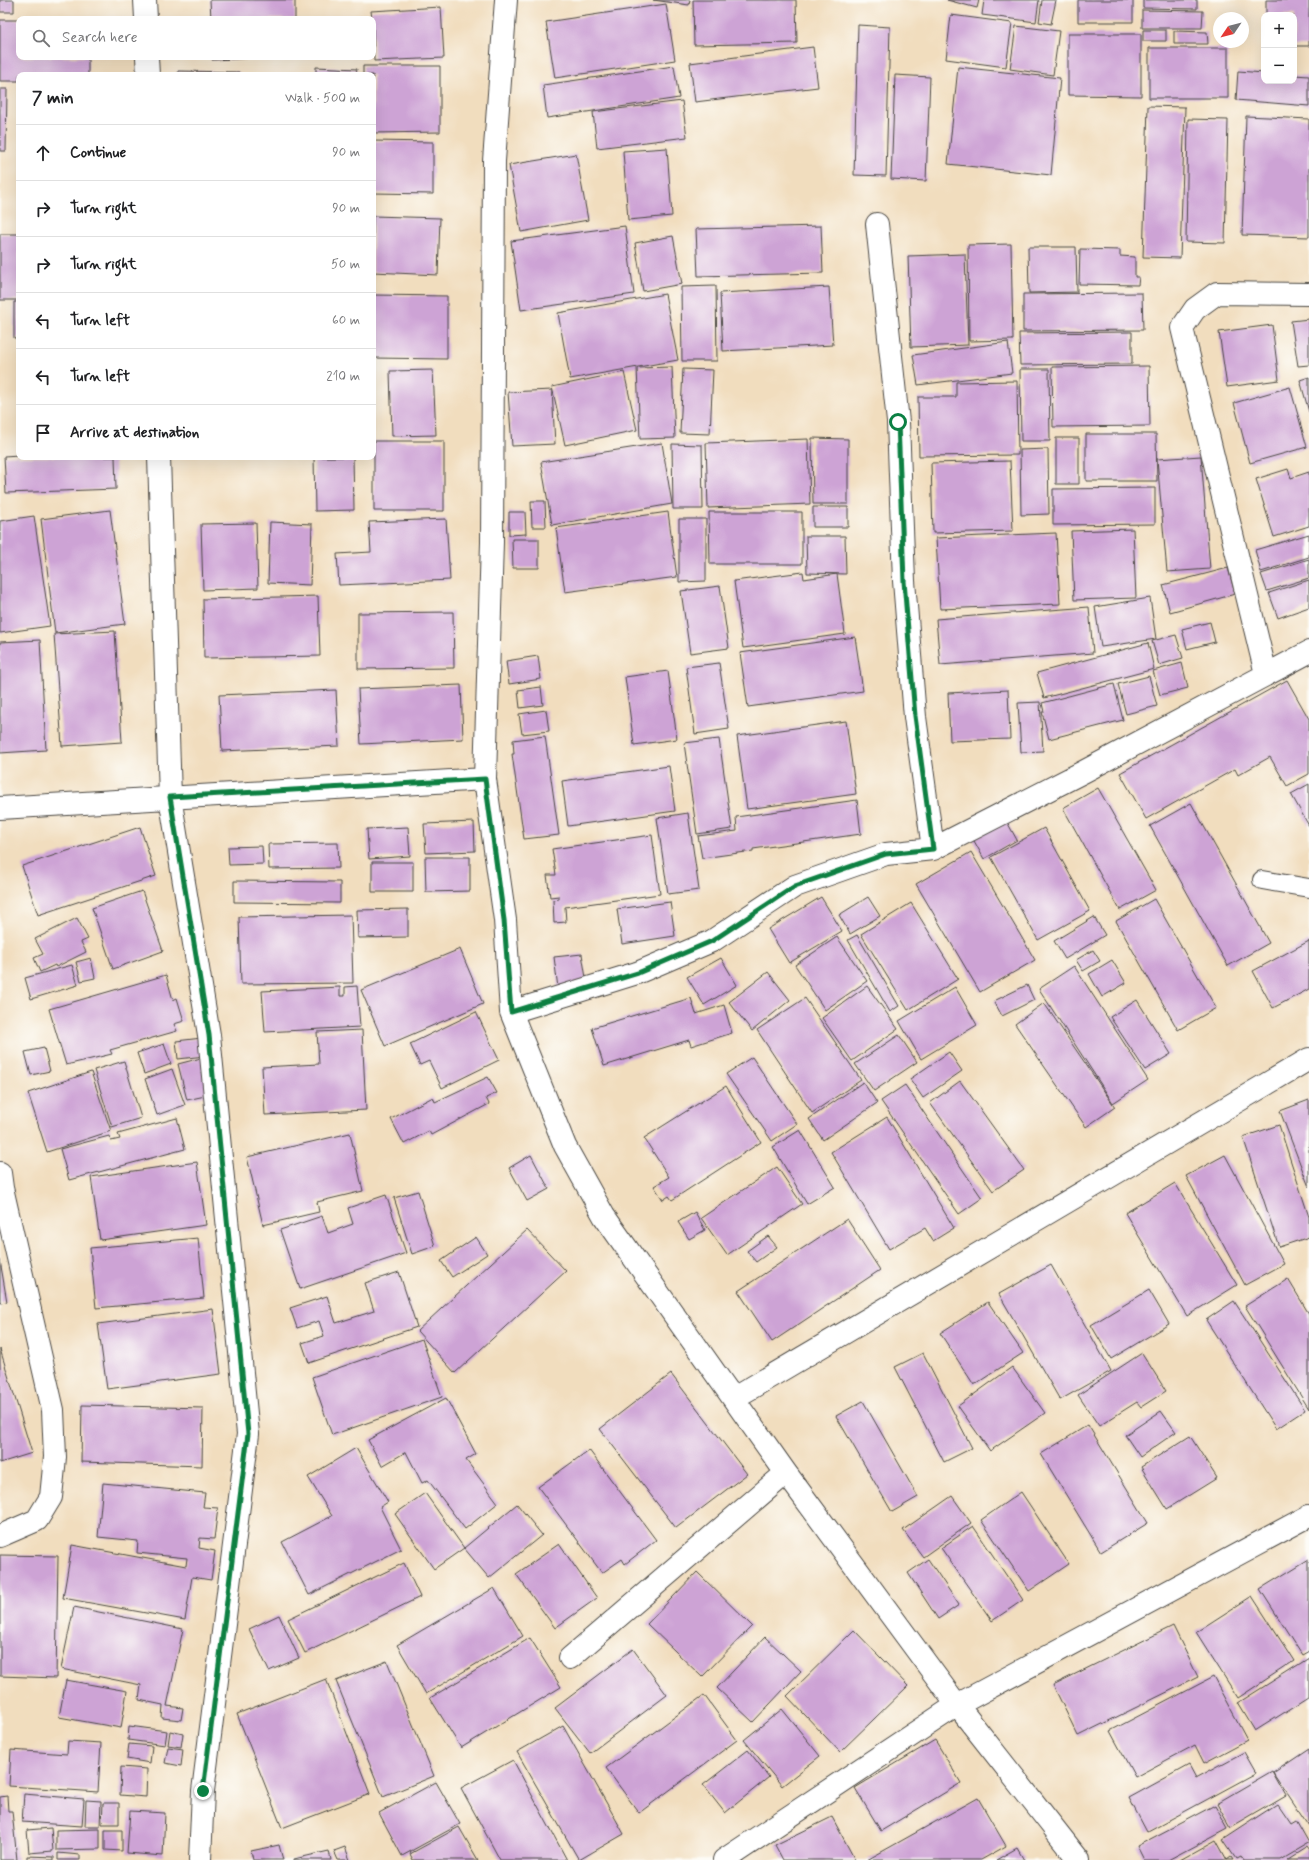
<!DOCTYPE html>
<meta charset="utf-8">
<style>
body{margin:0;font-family:Mynerve,sans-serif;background:#f6f6f6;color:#202124}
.controls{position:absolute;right:12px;top:12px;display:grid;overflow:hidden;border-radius:8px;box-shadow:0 4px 16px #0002}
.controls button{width:36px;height:36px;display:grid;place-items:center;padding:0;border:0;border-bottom:1px solid #e0e0e0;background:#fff;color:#202124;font:20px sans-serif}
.compass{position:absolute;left:1213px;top:12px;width:36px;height:36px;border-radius:50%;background:#fff;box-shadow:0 4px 16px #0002;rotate:235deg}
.stop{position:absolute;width:12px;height:12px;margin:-9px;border:3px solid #0b8043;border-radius:50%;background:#fff}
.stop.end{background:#0b8043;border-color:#fff;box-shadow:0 1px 4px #0008}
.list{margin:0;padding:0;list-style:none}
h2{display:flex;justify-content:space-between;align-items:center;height:52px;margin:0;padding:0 16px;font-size:17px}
h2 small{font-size:13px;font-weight:400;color:#757577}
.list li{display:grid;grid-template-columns:26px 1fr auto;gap:12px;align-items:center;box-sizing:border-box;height:56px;padding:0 16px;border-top:1px solid #e0e0e0}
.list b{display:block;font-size:15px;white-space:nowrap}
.list em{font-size:13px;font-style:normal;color:#757577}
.icon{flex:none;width:22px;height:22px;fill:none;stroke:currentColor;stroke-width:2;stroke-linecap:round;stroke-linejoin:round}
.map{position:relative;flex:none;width:1309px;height:1860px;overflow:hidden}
.search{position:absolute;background:#fff;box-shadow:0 4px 16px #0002;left:16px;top:16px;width:360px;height:44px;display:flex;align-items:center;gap:10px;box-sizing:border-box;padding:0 14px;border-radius:8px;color:#757577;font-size:15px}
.panel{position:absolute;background:#fff;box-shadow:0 4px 16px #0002;left:16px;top:72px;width:360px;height:388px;border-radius:8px}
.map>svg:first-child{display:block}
.building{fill:#cda3d5}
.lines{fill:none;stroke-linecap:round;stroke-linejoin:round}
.service-casing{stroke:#494641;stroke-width:20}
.minor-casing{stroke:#494641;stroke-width:24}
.service{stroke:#fff;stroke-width:18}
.minor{stroke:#fff;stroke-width:22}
.route{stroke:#0b8043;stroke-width:5}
</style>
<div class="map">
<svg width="1309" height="1860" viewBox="0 0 1309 1860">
<rect width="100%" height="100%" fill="#fdfcf7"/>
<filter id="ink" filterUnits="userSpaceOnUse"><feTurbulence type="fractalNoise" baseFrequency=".025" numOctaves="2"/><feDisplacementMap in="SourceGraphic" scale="8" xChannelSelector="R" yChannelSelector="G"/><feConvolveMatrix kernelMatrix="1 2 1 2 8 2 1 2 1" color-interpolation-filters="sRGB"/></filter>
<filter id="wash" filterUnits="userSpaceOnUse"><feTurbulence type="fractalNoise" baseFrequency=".012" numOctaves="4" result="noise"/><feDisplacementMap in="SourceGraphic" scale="16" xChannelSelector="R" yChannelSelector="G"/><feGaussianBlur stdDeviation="0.9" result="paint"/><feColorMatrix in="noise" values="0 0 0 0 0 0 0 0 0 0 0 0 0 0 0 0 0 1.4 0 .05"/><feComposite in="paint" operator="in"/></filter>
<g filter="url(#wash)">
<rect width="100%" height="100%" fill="#f1ddbe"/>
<g id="blocks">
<path class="building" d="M0 0H14V12H0Z
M210 0H295V19H211Z
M653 0H690L689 5Z
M693 0H796L797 43 694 45Z
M947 0H979L977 8Z
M984 0H1039L1036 22 982 15Z
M1042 0H1056L1051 24 1039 22Z
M1078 0H1133V22H1078Z
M1143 0H1197V9L1143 8Z
M1266 0H1309V46H1294V15H1266Z
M666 4 675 60 555 78 546 22Z
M441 7 444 58 374 61 373 19H372L371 11Z
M1142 10 1203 11 1202 28H1142Z
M951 15 1012 23 1006 67 946 59Z
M0 20H19V57H88V75H19V81H0Z
M858 25 890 27 886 176 854 175Z
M1016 26 1059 31 1053 75 1010 69Z
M1143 30H1166V41H1143Z
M1174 31 1207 32 1208 44H1174Z
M1068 34H1141V96L1068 95Z
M813 47 818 87 695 102 690 63Z
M1149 48H1228V98H1149Z
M212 57H259V58L212 60Z
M363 66H440V132L373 133V75H363Z
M674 66 679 98 547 118 543 85Z
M316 67 357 69 356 75H316Z
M958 67 1060 78 1051 175 948 164Z
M178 71 239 72V75H178Z
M1238 71 1264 73V81H1294V75L1309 76V106L1236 100Z
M895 75 930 77 926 181 891 179Z
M0 89H7L6 151H0Z
M682 101 687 137 597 148 593 112Z
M1148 106 1185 107 1180 258 1143 257Z
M1246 116 1309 119V237L1242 235Z
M1188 119 1228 120 1225 243 1186 242Z
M373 141 433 142V194L373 193Z
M667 148 672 216 628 220 623 151Z
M576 154 588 220 521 232 509 165Z
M373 216 440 218 438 275 373 272Z
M625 226 634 294 521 310 511 241Z
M821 226 823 273 698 276 696 229Z
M0 234H19V300H0Z
M673 236 682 284 643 291 635 243Z
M1011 244 1013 340 969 341 968 245Z
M1028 247H1076L1077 292 1029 293Z
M1080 249 1120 250V256L1135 257V277H1139L1138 285 1079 284Z
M965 254 968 345 911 347 908 256Z
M716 286 717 361H682L681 287Z
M829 287 833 345 723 351 720 293Z
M1142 293 1143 330 1023 331V294Z
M665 294 678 360 570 379 558 313Z
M373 295 447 296V359L373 358Z
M14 302H19V338H14Z
M1309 319V365L1298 366 1291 321Z
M1272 325 1279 380 1227 387 1219 332Z
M1132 332V364L1020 365 1019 333Z
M1008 342 1012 373 918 385 913 355Z
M1149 366 1150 426 1053 427 1052 367Z
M672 367 675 438 640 439 637 368Z
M683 369 713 370 710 434 680 433Z
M1020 369H1049L1050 441H1021Z
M433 370 436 435 392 436 390 371Z
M624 372 637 430 565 445 552 387Z
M1309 377V412L1300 380Z
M1017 381 1018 455 919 456 918 397H956V382Z
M1290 387 1307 447 1250 463 1234 403Z
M552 390 555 444 512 446 508 392Z
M1086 434H1156L1157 481H1086Z
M812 438 848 439V504H813Z
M1056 438H1079V484H1056Z
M808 439 810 504 708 508 706 443Z
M374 441H444V511H374Z
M662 443 672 504 552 525 541 462Z
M672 444 702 445 703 509H673Z
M1048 449 1049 514 1021 515 1020 450Z
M19 455V457H115L116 489 6 493 4 456Z
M1201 456 1210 569 1167 572 1157 459Z
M314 457H353L354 510 315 511Z
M1010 461 1013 531 933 533 931 463Z
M1288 469 1291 478 1309 472V526L1274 537 1256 479Z
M1155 488V524L1053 525V489Z
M531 501H545L546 527H532Z
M813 507H848V527H813Z
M110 510 125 624 55 633 41 519Z
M509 512H525L526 534 509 535Z
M668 512 677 577 565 592 556 528Z
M709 512H802V564H710Z
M34 516 50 626 0 633V521Z
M446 519 450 580 339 585 337 554 371 552 369 522Z
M679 519H706V581L679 582Z
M270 522 312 524 310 585 268 583Z
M256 523 258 588 203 590 201 524Z
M1133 529 1136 598 1074 600 1071 531Z
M1056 533 1060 604 940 609 936 538Z
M1309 534V557L1261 572 1255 550Z
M806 536H845L846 574 807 573Z
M512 539H539V568H513Z
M1309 559V578L1267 591 1261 574Z
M1228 568 1235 594 1170 612 1163 585Z
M803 572 804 579 837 574 845 634 743 648 734 581Z
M1309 580V607L1278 618 1269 593Z
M720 586 729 648 690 653 681 591Z
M318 596 320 656 204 658 203 599Z
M1150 598 1156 639 1101 647 1095 607Z
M1089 607 1093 653 940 665 936 619Z
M453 612 454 668 358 669V613Z
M1210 622 1215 642 1187 649 1182 629Z
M115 631 122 742 62 746 54 634Z
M1176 635 1183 658 1159 665 1152 641Z
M855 637 863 691 748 707 740 653Z
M40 640 46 750 0 753V642Z
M1148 643 1154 669 1044 698 1037 673Z
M538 656 541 679 509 684 506 661Z
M719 663 729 729 695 734 686 667Z
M1182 663 1188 688 1160 695 1153 671Z
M668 671 677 739 634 745 625 677Z
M1149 676 1157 706 1126 714 1118 684Z
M1287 680 1309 719V774L1287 786 1270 757 1238 775 1235 769 1146 819 1120 773Z
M1114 684 1123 720 1049 739 1042 712H1044L1042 703Z
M461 685 463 739 361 744 358 689Z
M541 687 543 705 520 708 518 690Z
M336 690 339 746 222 751 219 695Z
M1008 690 1010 739 950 741 948 693Z
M1040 702 1043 751 1021 752 1018 703Z
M546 710 549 731 522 734 519 714Z
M846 721 856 794 747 809 737 736Z
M545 736 559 835 524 839 512 754H514L513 740Z
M719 739 732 829 697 834 684 743Z
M669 766 675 811 568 826 562 781Z
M1309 784V826L1291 794Z
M1098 788 1156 890 1120 910 1063 808Z
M857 800 861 834 753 849V851L702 858 698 836 737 831 736 817Z
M1191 803 1269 943 1228 966 1150 826Z
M688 813 699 890 668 894 657 818Z
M1006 820 1017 840 984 859 973 839Z
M474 822 475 851 426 853 424 824Z
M140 827 156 876 38 915 22 866Z
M408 827 410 856 369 859 367 829Z
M1044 828 1090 911 1038 940 991 857Z
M652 835 660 894 565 907 566 922 554 923 553 900 559 899V896L550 897 547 875H556L552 849Z
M338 843 339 868 269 869 268 844Z
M262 846 263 864 229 865 228 847Z
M971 852 1035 960 980 992 916 884Z
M425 857H470V891L426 892Z
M372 862H413V892H372Z
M234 881 340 882V903L234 902Z
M142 891 163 951 113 969 92 908Z
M821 897 842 931 789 963 768 929Z
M868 897 880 916 850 934 839 915Z
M1154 899 1216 1008 1178 1030 1116 921Z
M670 902 675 936 622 944 617 909Z
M911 903 958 979 908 1010 861 934Z
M408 909V937L358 938 357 910Z
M351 915 353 983 241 984 239 917Z
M1094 917 1105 935 1065 959 1054 941Z
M77 918 88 939 81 942 86 952 56 967 55 965 40 972 34 958 43 954 35 939Z
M857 935 899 1006 890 1012 848 940Z
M837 937 867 981 825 1010 795 965Z
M1309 941V989L1273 1008 1253 971Z
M460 949 483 1004 385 1046 361 990Z
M1093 950 1100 961 1083 971 1076 960Z
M582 954 587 984 558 988 554 957Z
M91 958 95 978 81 981 76 962Z
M721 958 737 985 704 1005 687 977Z
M1112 960 1126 983 1102 997 1089 974Z
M72 965 78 985 31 999 25 978Z
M1074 966 1148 1080 1113 1103 1039 989Z
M768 972 790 1000 752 1031 729 1002Z
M166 975 173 1000 177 998 184 1021 174 1024 177 1031 110 1050 112 1054 66 1065 49 1009Z
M1027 985 1034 1000 1002 1016 994 1001Z
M357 986 360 1027 265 1032 262 991 340 987V996H345V987Z
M867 986 898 1029 852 1061 822 1018Z
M955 987 977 1025 921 1059 899 1021Z
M691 998 696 1014 724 1005 732 1033 691 1046 689 1040 604 1066 592 1028Z
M805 998 861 1080 812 1113 757 1030Z
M1137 1000 1171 1054 1145 1070 1110 1017Z
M1044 1003 1115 1107 1086 1127 1015 1024Z
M476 1012 499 1060 442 1088 429 1061 420 1065 410 1044Z
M362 1030 366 1110 265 1115 262 1067 319 1064 317 1032Z
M899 1035 917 1062 874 1091 855 1064Z
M202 1038 205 1056 178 1059 176 1041Z
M164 1044 171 1064 144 1074 137 1053Z
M44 1048 50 1071 31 1075 25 1052Z
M949 1052 962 1071 923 1098 910 1079Z
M205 1057 214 1094 187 1100 178 1064Z
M752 1057 797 1124 772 1141 726 1074Z
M124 1061 141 1118 112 1127 94 1070Z
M172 1069 185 1105 157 1115 145 1079Z
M91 1072 111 1131 47 1152 28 1093Z
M488 1077 497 1093 486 1098 489 1104 431 1135 429 1131 404 1144 391 1119 433 1097 435 1102Z
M960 1081 1024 1170 993 1191 930 1103Z
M863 1082 877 1103 823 1140 809 1119Z
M905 1085 982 1198 959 1214 881 1101Z
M726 1086 761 1142 672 1200 669 1196 663 1200 654 1186 669 1177 644 1138Z
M1309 1100V1187L1280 1111Z
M887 1117 954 1228 933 1241 925 1228 889 1249 831 1152Z
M177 1118 185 1149 69 1180 60 1149 109 1136 111 1141 120 1139 118 1134Z
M1279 1125 1309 1217V1237L1279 1247 1243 1137Z
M800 1130 835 1187 807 1204 773 1147Z
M350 1133 363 1191 317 1202 319 1212 263 1225 247 1157Z
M531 1155 549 1189 527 1201 509 1168Z
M1225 1155 1284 1264 1245 1285 1186 1176Z
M197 1162 206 1225 100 1240 91 1177Z
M777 1167 802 1204 727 1255 701 1218Z
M1175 1183 1237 1285 1187 1316 1125 1213Z
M418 1191 435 1246 412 1254 394 1198Z
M386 1195 406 1253 300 1289 280 1230 322 1216 328 1233 353 1224 348 1208Z
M695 1212 705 1230 689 1239 678 1222Z
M847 1219 880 1270 772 1342 738 1291Z
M527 1230 566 1271 455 1373 417 1331Z
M768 1236 777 1247 756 1262 747 1251Z
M476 1237 487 1254 452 1277 441 1261Z
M198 1238 204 1298 96 1308 90 1248Z
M0 1260 7 1302 0 1303Z
M1051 1265 1111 1371 1060 1400 999 1294Z
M399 1272 417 1327 309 1363 302 1343 324 1336 319 1321 297 1328 290 1308 327 1296 336 1323 374 1311 365 1283Z
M1288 1279 1309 1314V1409L1245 1306Z
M1149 1290 1169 1324 1111 1359 1091 1325Z
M1234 1301 1305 1410 1276 1429 1206 1320Z
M988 1302 1023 1353 974 1385 940 1333Z
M213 1309 221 1374 107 1389 98 1324Z
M422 1339 442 1397 332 1435 312 1377Z
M0 1349 32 1453 0 1463Z
M923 1353 972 1448 944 1462 895 1367Z
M1142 1353 1166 1391 1141 1407 1137 1402 1099 1426 1078 1395Z
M1012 1367 1045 1413 990 1451 958 1406Z
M671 1374 747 1474 676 1528 600 1429Z
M446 1398 476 1454 466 1460 498 1503 465 1529 428 1480 422 1483 406 1452 382 1466 368 1440Z
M863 1401 918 1497 892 1512 836 1416Z
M82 1405 203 1408 202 1466 81 1462Z
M1161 1411 1176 1432 1140 1457 1125 1435Z
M1088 1425 1148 1523 1101 1552 1041 1454Z
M1190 1436 1217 1478 1167 1509 1141 1467Z
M356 1448 388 1502 380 1507 401 1549 309 1595 282 1542 332 1516 308 1477Z
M589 1450 656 1540 625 1564 622 1559 602 1573 538 1487Z
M103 1483 205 1493 203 1507 218 1508 214 1539 200 1538 199 1548 215 1551 211 1580 192 1577 185 1620 63 1598 72 1545 186 1566 187 1558 137 1553 138 1541 98 1537Z
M1021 1492 1069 1564 1029 1591 981 1520Z
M425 1493 464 1548 434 1569 395 1514Z
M952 1496 971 1523 923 1557 903 1530Z
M517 1504 542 1535 489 1578 464 1548Z
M973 1526 1023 1600 992 1621 941 1548Z
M559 1544 597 1598 555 1628 516 1574Z
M0 1555 58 1556 56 1678 0 1676Z
M928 1559 959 1605 938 1619 908 1573Z
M1309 1559V1651L1302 1655 1260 1589Z
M404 1563 420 1597 305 1653 288 1619Z
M697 1572 752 1626 702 1677 647 1624Z
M494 1588 523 1636 426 1694 397 1645Z
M1252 1596 1294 1661 1238 1698 1196 1632Z
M74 1607 183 1629 167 1706 183 1708 181 1720 162 1718 163 1705 139 1700 141 1685 61 1669Z
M279 1615 299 1658 269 1671 249 1629Z
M1173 1626 1198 1677 1078 1736 1053 1685Z
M854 1630 908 1686 840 1752 787 1696Z
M765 1637 801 1671 753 1722 717 1688Z
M530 1638 561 1687 461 1748 430 1698Z
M633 1649 667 1695 590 1753 555 1708Z
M1309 1658V1697L1255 1731 1238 1703Z
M387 1661 434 1776 383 1797 336 1681Z
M1213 1677 1247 1740 1204 1763 1195 1745 1135 1777 1110 1731Z
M326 1679 370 1794 282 1828 237 1714Z
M66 1680 127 1691 121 1728 59 1717Z
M704 1695 737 1740 639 1813 606 1768Z
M782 1709 820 1756 782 1786 744 1740Z
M129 1726 167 1731 165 1745 128 1740Z
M563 1726 624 1834 579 1860 517 1752Z
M170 1731 183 1734 181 1747 168 1745Z
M935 1740 961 1783 881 1831 855 1788Z
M68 1741 101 1743 98 1792 9 1786 11 1750 67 1754Z
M129 1744 152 1746 150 1763 127 1759Z
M168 1747 183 1749 181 1766 165 1763Z
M1309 1748V1826L1273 1772Z
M748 1750 769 1777 725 1813 703 1785Z
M1244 1752 1256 1773 1147 1832 1129 1798 1189 1765 1196 1778Z
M513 1760 567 1860H500L461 1788Z
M121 1767 147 1769 146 1797 120 1795Z
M1272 1771 1286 1796 1231 1828 1217 1803Z
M436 1782 460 1824 402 1856 379 1813Z
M24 1794 84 1799 82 1826 22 1822Z
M7 1796 8 1811H12L17 1860H0V1797Z
M978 1798 1006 1846 981 1860H867Z
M86 1800 101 1801 100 1826H85Z
M103 1803H119V1824H102Z
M1278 1804 1291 1823 1296 1820 1309 1843 1280 1860H1242L1240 1857 1236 1859 1223 1840Z
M1215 1805 1228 1828 1168 1860H1144L1137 1846Z
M130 1811 165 1813 163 1856 127 1853Z
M832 1817 855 1860H783L775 1845Z
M459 1827 478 1860H413L410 1854Z
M51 1828 53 1851 29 1853 27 1830Z
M100 1829V1849L56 1850V1830Z
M105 1830H122V1851L105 1850Z
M1216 1840 1227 1860 1231 1857 1233 1860H1180Z
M279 1845 283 1860H253L251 1851Z
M345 1847 350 1860H338L334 1851Z
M1017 1848 1024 1860H996Z
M1306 1848 1309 1852V1860H1287Z
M329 1851 331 1860H294V1859Z
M58 1853 80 1855V1860H58Z
M27 1856 54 1857V1860H27Z"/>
</g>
</g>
<g filter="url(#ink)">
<use href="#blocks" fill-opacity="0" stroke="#494641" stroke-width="1"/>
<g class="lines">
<g class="service-casing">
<path id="service" d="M1262 880 1309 888"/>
</g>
<g class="minor-casing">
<path id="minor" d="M145 0 146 19
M506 0 494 161 492 542 485 779 505 920 511 1012 565 1146 604 1216 786 1473 957 1705 1079 1860
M147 57 148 75
M877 224 898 422 904 581 915 717 933 849
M159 457 170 797 209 1035 248 1434 203 1791 200 1860
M1266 674 1182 328 1195 309 1217 293 1309 294
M0 808 485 779
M511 1012 637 973 712 941 795 886 886 854 933 849 1085 771 1309 652
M0 1173 2 1188 53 1410 55 1457 51 1497 37 1520 0 1536
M734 1398 1309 1059
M570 1658 786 1473
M724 1860 957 1705 1309 1516"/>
</g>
<use href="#service" class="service"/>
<use href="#minor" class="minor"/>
</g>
</g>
<g class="lines" filter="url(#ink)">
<path class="route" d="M203 1791 248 1434 209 1035 170 797 485 779 504 920 511 1012 638 973 712 941 795 886 886 854 933 849 915 716 904 581 898 422"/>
</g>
</svg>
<div class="controls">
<button>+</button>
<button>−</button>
</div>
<svg class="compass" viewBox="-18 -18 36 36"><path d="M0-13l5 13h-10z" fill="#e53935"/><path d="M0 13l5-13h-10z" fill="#757577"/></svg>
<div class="stop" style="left:898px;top:422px"></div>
<div class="stop end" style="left:203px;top:1791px"></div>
<div class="search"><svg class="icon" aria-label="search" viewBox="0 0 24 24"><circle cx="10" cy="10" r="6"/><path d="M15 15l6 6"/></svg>Search here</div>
<section class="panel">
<h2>7 min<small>Walk · 500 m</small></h2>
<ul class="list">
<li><svg class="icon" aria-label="ahead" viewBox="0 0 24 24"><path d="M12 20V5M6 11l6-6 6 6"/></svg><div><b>Continue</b></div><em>90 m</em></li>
<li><svg class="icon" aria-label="right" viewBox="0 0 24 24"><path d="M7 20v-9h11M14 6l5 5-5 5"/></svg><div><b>Turn right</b></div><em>90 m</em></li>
<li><svg class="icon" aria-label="right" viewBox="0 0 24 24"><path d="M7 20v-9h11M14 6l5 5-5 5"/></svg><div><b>Turn right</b></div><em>50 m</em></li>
<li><svg class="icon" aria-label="left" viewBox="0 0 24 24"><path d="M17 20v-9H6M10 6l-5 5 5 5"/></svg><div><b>Turn left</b></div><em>60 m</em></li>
<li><svg class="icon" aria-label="left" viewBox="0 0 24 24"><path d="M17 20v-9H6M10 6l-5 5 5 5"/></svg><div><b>Turn left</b></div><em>210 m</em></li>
<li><svg class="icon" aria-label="arrive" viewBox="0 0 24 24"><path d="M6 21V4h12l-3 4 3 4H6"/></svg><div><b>Arrive at destination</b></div></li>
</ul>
</section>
</div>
